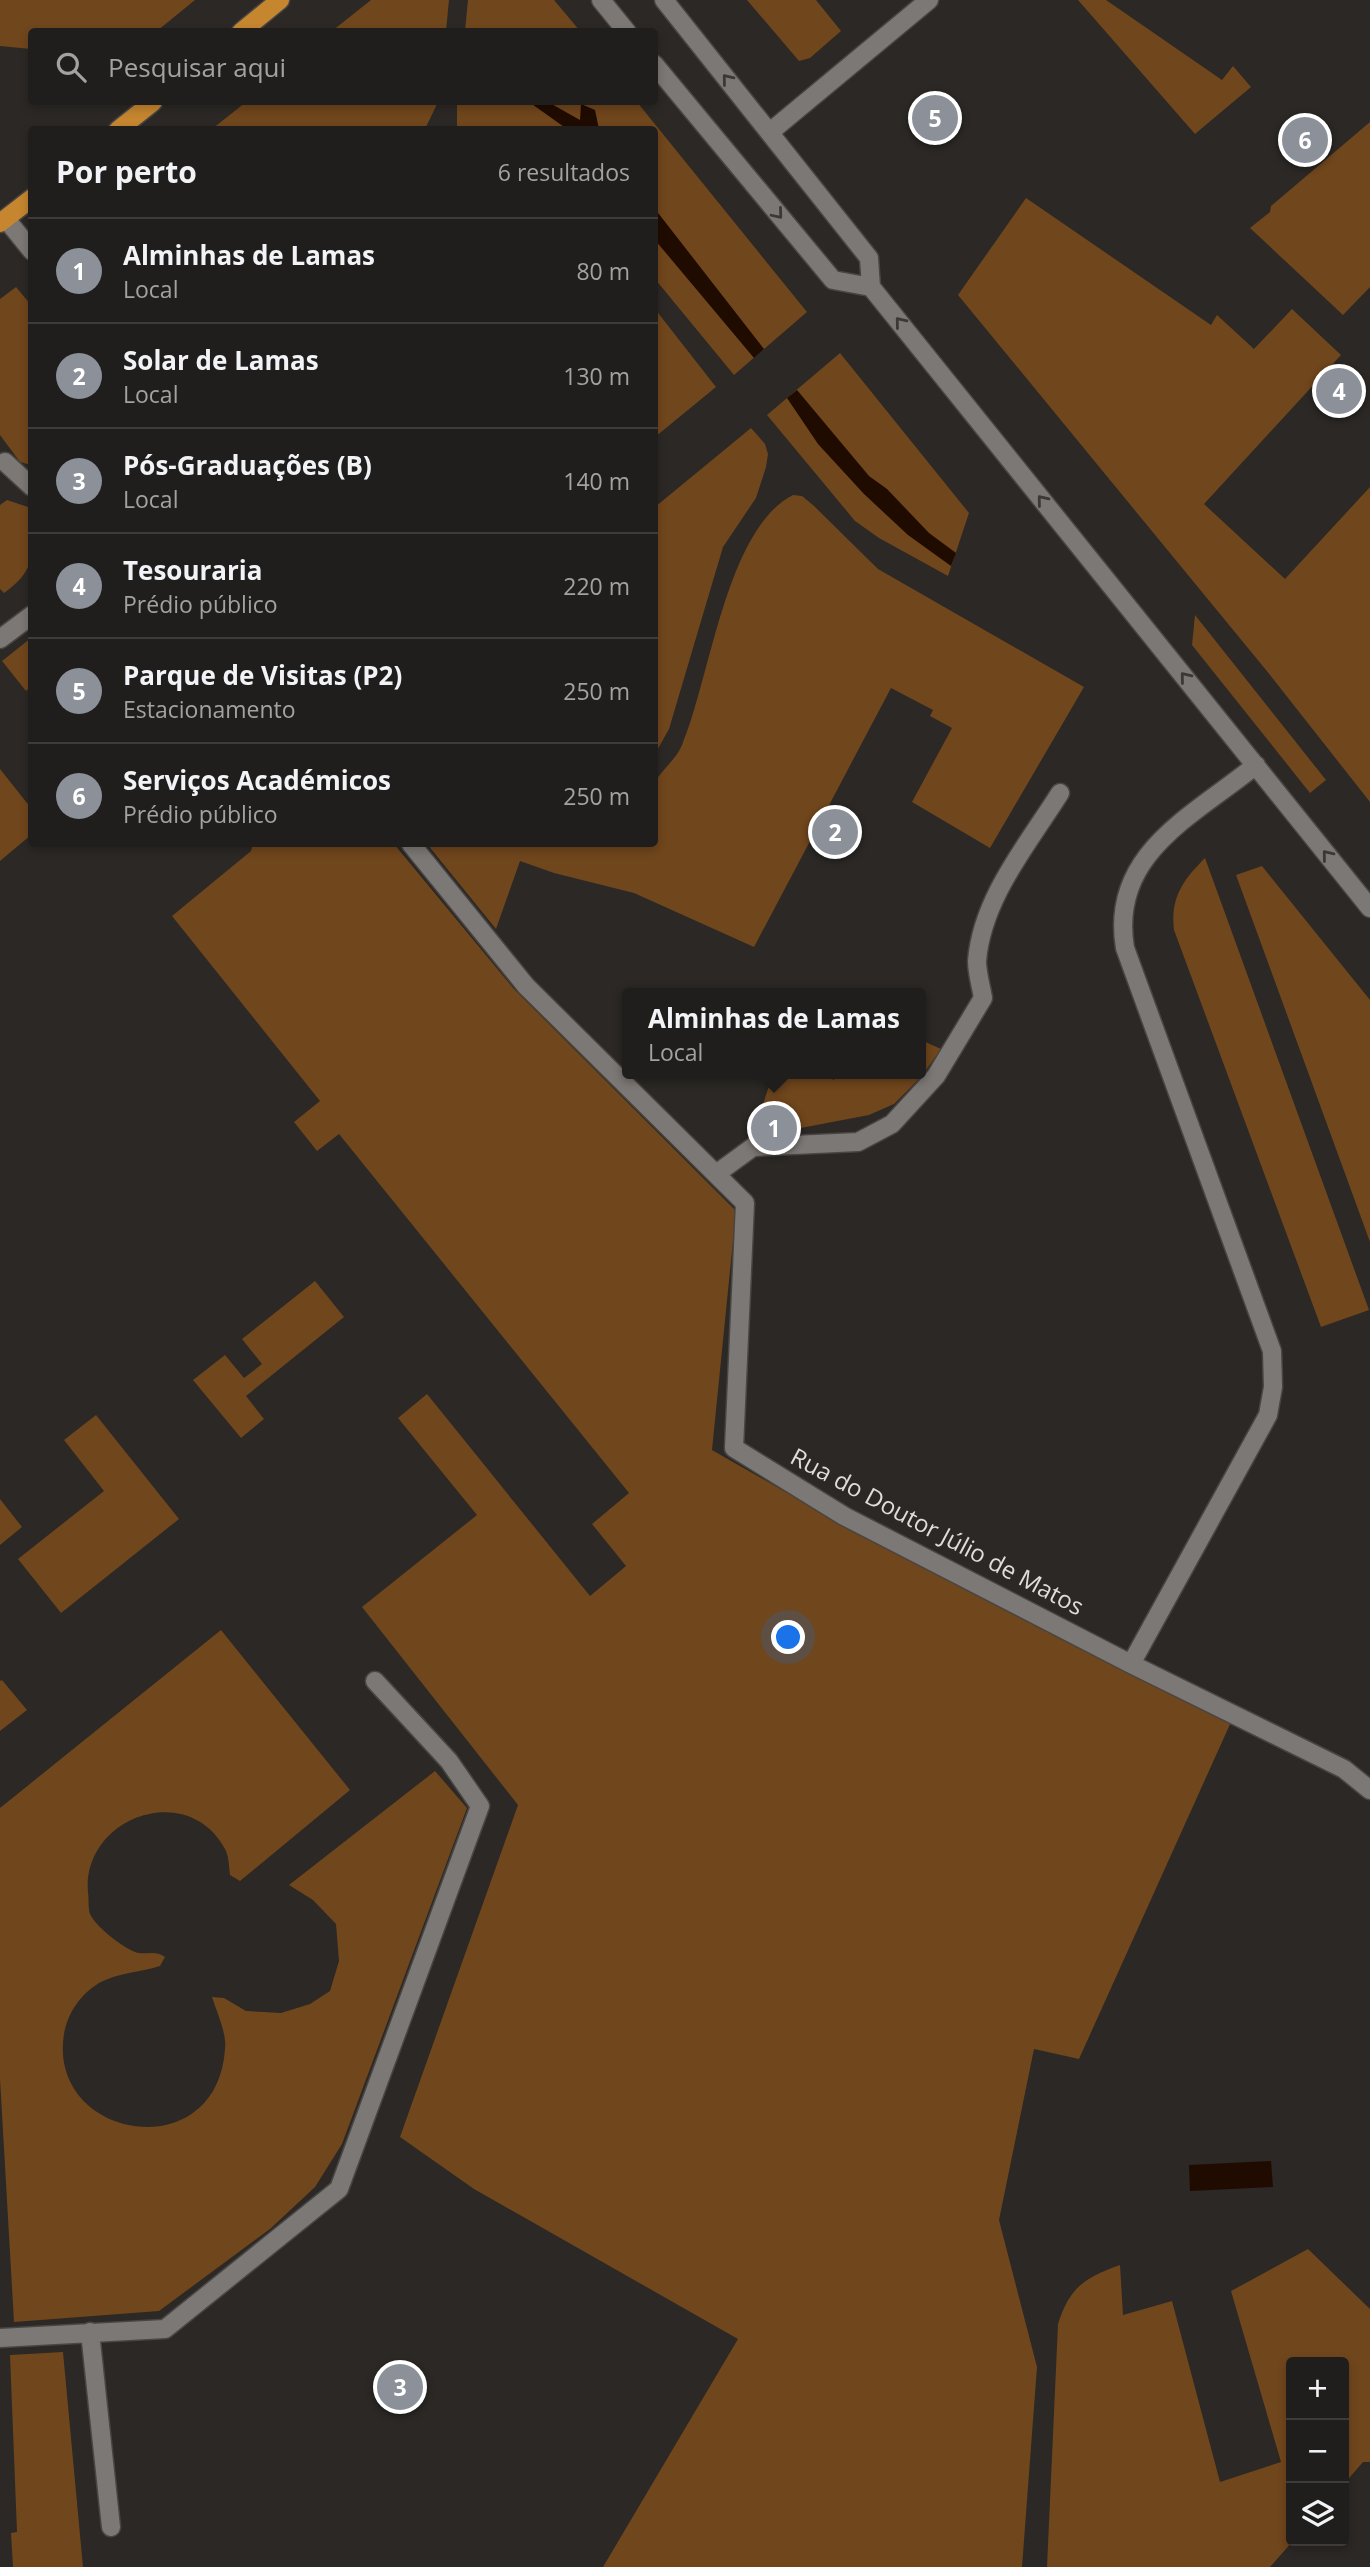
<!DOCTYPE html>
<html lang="pt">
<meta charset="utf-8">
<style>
body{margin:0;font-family:"Open Sans",sans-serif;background:#2d2b29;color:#f1f3f6}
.controls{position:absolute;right:21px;bottom:21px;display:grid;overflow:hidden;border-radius:7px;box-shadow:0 4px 10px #0003}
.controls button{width:63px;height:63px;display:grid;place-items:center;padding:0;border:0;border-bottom:2px solid #3d3c3b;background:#201e1c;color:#f1f3f6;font:35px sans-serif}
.you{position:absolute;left:789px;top:1638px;width:24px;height:24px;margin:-18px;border:5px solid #fff;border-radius:50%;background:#1a73e8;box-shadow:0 0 0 10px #1a73e833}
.badge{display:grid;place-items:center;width:46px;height:46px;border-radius:50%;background:#8c9099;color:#fff;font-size:23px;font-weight:700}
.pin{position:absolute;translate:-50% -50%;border:4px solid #fff;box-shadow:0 2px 7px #0006}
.popup{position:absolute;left:622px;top:988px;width:304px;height:91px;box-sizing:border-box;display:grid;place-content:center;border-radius:7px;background:#201e1c;filter:drop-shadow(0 2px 5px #0005);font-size:23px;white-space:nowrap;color:#a2a2a3}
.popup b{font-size:26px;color:#f1f3f6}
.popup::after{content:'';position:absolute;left:50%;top:100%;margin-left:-14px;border:14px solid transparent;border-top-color:#201e1c}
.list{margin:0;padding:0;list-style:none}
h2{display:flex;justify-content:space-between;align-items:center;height:91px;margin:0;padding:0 28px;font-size:30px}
h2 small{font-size:23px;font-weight:400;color:#a2a2a3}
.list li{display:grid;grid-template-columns:46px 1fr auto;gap:21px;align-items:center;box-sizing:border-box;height:105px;padding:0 28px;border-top:2px solid #3d3c3b}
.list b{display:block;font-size:26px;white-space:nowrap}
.list p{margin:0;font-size:23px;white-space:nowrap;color:#a2a2a3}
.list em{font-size:23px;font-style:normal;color:#a2a2a3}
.icon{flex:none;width:38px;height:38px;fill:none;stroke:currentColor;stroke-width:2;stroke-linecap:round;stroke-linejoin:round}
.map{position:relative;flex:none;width:1370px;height:2567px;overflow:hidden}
.search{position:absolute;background:#201e1c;box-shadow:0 4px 10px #0003;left:28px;top:28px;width:630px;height:77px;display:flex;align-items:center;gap:18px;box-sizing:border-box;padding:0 24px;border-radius:7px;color:#a2a2a3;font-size:26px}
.panel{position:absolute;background:#201e1c;box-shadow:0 4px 10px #0003;left:28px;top:126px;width:630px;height:721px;border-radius:7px}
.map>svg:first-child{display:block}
.green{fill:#70461c}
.water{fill:#200b00}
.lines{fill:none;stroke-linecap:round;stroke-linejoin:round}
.minor-casing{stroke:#484543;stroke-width:21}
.major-casing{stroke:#484543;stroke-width:21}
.minor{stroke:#7c7875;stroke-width:18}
.major{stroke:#c6862f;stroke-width:18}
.oneway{stroke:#3b3835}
.labels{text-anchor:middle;stroke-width:7;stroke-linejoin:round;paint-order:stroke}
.street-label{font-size:24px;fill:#dfdcda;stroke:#2b2825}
</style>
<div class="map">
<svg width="1370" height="2567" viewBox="0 0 1370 2567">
<rect width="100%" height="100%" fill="#2b2825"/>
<path class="green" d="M0 0H195L157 31 32 32 31 49 0 46Z
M371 0H449L446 31H332Z
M468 0H554L580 31H465Z
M747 0H816L841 31 810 58 799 61Z
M1078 0H1106L1222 80 1233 66 1251 87 1195 134Z
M246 102H438L425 129H212Z
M457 102H637L807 312 734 375 655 279 654 130 457 127Z
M1370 122V287L1343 315 1250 228 1270 212 1271 206Z
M1026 198 1211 325 1217 315 1254 349 1292 309 1341 355 1204 504 1285 579 1370 487V802L1266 670 958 295Z
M16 287 31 305V465L20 462 0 435V299Z
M655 309 716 387 655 437H654Z
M840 353 969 513 948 576 879 538 855 521 767 415Z
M751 428 765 444 768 454 766 467 756 498 723 547 669 729 655 754V507Z
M793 495 802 496 813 505 878 569 1084 687 990 848 912 802 952 728 930 716 933 710 891 688 754 947 634 893 554 873 520 861 496 929 427 844H654C654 831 650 794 654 784 660 771 676 760 682 745 710 680 726 529 793 495Z
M7 500 31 508C32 548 40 568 4 593L0 589V505Z
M1195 615 1326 780 1310 793 1192 645Z
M31 638V686L26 691 2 661Z
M0 769 31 808V835L0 861Z
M253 844H394L514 989 736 1211 712 1450 847 1527 1236 1711 1079 2059 1034 2049 999 2220 1037 2367 1022 2567H603L738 2339 474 2189 400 2137 518 1805 362 1607 477 1515 398 1418 427 1394 590 1596 626 1566 592 1524 629 1493 339 1134 317 1151 294 1122 320 1101 172 916 251 851Z
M1205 858 1369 1310 1321 1327 1174 930C1170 898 1183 880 1205 858Z
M1262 866 1370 1000V1242L1236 875Z
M921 1040 941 1049 921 1077 894 1104 869 1115 785 1131 764 1123 763 1104 773 1074H823L834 1080 837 1074H921Z
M315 1281 344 1317 246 1396 264 1419 241 1438 193 1380 225 1355 244 1378 262 1364 242 1339Z
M96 1415 179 1519 61 1613 18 1559 104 1491 64 1440Z
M0 1499 22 1527 0 1545Z
M221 1630 350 1790 240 1881 230 1875C229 1867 229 1856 225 1849 187 1779 82 1818 88 1892 89 1898 88 1908 90 1914 97 1928 121 1946 135 1952 146 1956 154 1949 165 1957L160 1966C139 1973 119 1972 99 1983 81 1994 68 2012 64 2034 47 2140 217 2169 225 2049 227 2034 217 2013 212 1997L224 1998 246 2011 281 2013 310 2004 330 1991 339 1961 336 1924 313 1900 289 1885 435 1771 467 1808 342 2144 315 2187 270 2229 159 2311 14 2322 0 2079V1808Z
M2 1680 27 1710 0 1731V1681Z
M1308 2249 1370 2309V2462H1363L1344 2484V2362H1291L1293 2541 1270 2567H1047L1058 2324C1070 2287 1084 2278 1120 2265L1123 2315 1172 2301 1220 2482 1281 2462 1231 2291Z
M63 2352 83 2567H13L11 2533 17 2532 10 2355Z"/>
<path class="water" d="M529 102H548L580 120 581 104 595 110 599 129H567Z
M655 209 764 349 754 358 655 240Z
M797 390 869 476 887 489 929 533 956 553 951 566 908 535 864 494 818 444 787 398Z
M1271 2161 1273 2187 1190 2191 1189 2165Z"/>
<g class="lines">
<g class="minor-casing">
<path id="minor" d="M601 0 627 32
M664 0 869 258 871 287 1370 908
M654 64 833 280 871 287
M770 132 929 0
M6 219 32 251
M5 462 32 487
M0 639 32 615
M411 844 526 986 745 1203 734 1448 844 1516 1131 1664 1344 1769 1370 1790
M716 1174 753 1147 858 1142 892 1124 936 1076 983 998C981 986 977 973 977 961 982 898 1028 844 1060 793
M1131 1664 1268 1415 1273 1387 1272 1351 1125 948C1109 854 1193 816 1256 765
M90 2332 111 2527
M0 2338 165 2329 339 2189 480 1806 449 1761 375 1681"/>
</g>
<g class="major-casing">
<path id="major" d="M241 32 280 0
M118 130 153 102
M0 223 32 198"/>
</g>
<use href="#minor" class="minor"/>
<use href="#major" class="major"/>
</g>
<defs><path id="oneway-chevron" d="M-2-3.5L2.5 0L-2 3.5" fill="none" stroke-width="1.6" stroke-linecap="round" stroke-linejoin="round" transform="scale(1.75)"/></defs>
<g class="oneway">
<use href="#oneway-chevron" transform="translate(727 79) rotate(-129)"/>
<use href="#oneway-chevron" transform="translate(778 214) rotate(50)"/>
<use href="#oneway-chevron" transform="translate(900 322) rotate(-129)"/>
<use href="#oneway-chevron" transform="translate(1042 500) rotate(-129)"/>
<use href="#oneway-chevron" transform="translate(1185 677) rotate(-129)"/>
<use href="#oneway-chevron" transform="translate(1327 855) rotate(-129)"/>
</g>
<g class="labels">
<g class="street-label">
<text transform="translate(937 1532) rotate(28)" y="8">Rua do Doutor Júlio de Matos</text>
</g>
</g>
</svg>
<div class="controls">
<button>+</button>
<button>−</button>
<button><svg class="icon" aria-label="layers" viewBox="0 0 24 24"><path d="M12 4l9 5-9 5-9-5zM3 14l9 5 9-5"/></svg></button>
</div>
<div class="you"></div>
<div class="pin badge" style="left:774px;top:1128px">1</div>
<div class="popup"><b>Alminhas de Lamas</b>Local</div>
<div class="pin badge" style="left:835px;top:832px">2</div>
<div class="pin badge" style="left:400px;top:2387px">3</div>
<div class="pin badge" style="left:1339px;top:391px">4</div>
<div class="pin badge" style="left:935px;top:118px">5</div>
<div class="pin badge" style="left:1305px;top:140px">6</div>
<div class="search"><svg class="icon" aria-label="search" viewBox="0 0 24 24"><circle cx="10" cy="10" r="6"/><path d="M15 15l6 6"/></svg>Pesquisar aqui</div>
<section class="panel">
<h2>Por perto<small>6 resultados</small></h2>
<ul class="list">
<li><span class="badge">1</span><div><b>Alminhas de Lamas</b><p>Local</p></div><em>80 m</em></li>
<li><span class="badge">2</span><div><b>Solar de Lamas</b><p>Local</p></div><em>130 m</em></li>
<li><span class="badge">3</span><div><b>Pós-Graduações (B)</b><p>Local</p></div><em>140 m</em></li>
<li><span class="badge">4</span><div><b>Tesouraria</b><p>Prédio público</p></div><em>220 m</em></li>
<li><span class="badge">5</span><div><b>Parque de Visitas (P2)</b><p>Estacionamento</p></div><em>250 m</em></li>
<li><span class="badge">6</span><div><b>Serviços Académicos</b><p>Prédio público</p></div><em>250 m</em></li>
</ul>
</section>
</div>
